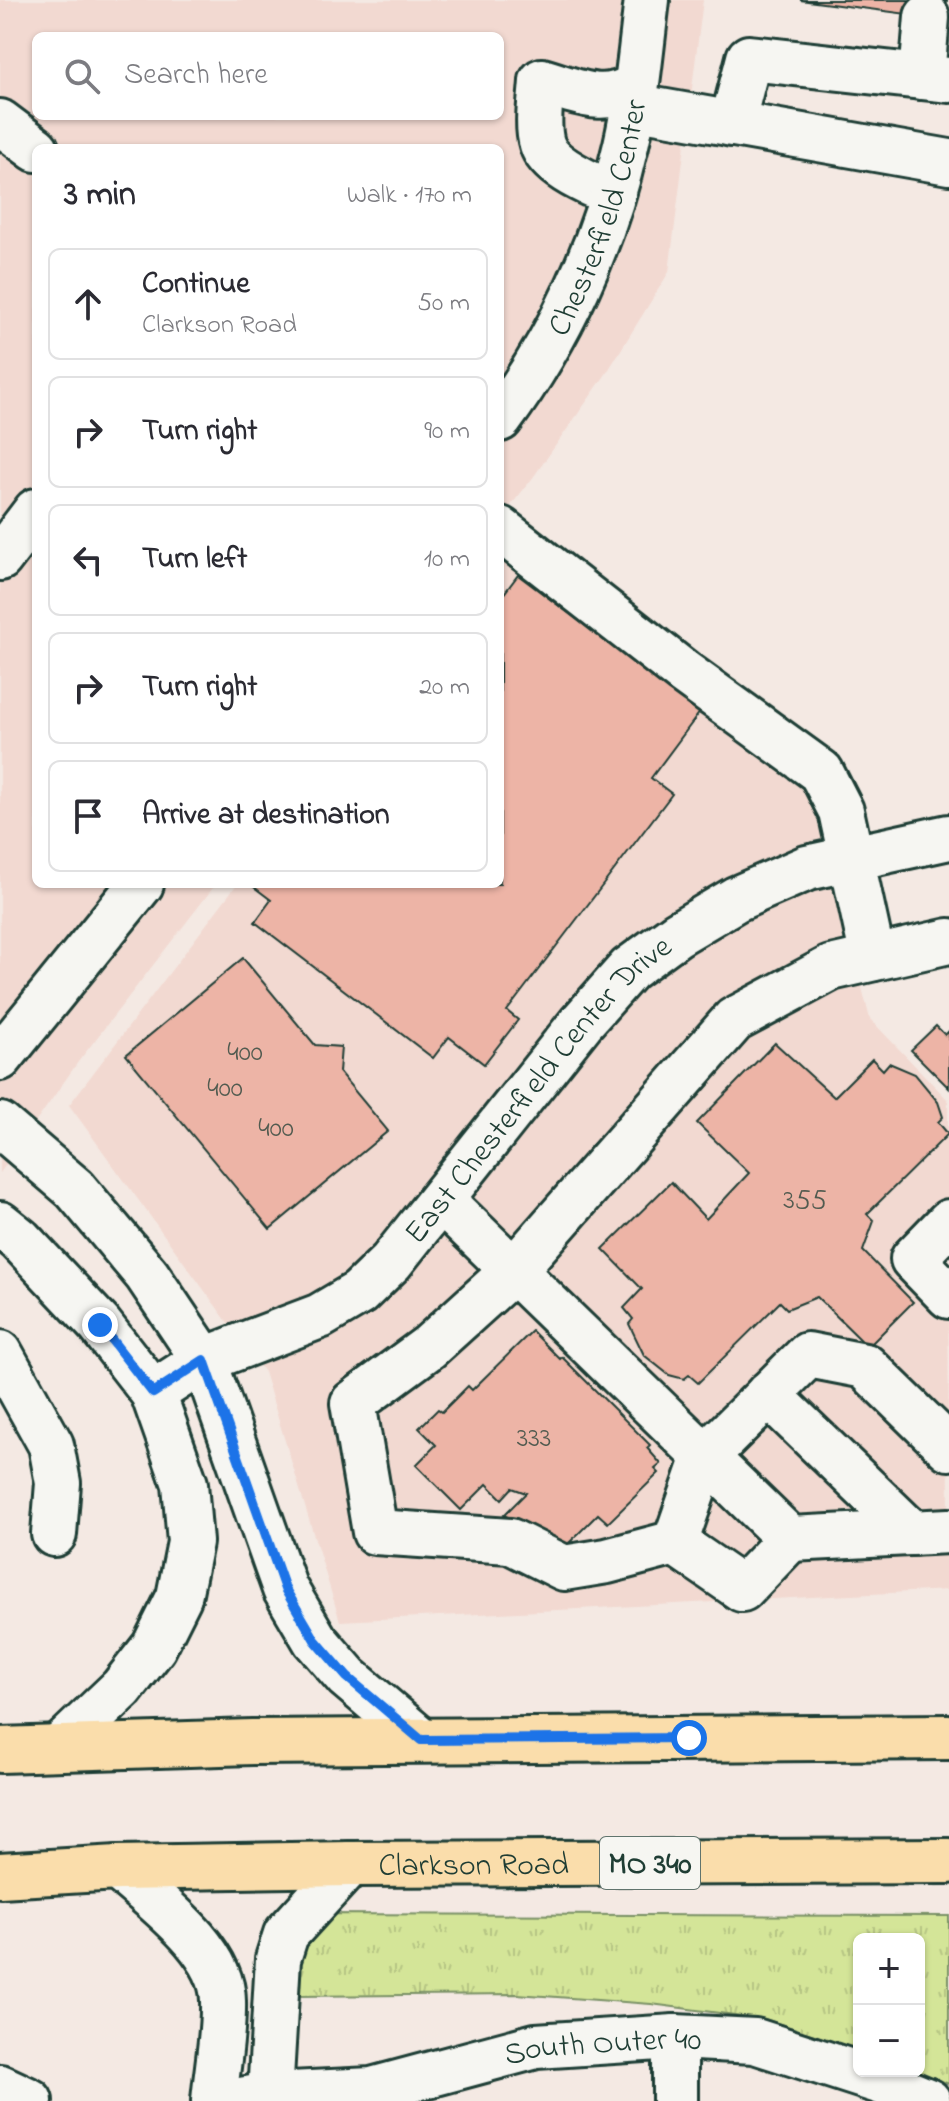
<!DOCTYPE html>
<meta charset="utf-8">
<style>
body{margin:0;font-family:"Indie Flower",sans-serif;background:#f2f2f3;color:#2b2b33}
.controls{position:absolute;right:24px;bottom:24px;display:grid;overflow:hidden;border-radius:12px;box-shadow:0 2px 6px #0004}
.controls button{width:72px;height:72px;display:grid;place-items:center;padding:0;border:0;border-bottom:2px solid #e1e1e2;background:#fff;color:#2b2b33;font:40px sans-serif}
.stop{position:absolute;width:24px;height:24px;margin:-18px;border:6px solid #1a73e8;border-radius:50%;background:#fff}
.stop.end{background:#1a73e8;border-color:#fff;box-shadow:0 2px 8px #0008}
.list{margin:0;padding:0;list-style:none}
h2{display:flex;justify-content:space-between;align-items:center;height:104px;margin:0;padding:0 32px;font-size:34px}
h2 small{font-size:26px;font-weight:400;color:#7c7c81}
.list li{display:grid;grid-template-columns:52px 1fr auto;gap:24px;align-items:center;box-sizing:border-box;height:112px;margin:0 16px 16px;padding:0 16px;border:2px solid #e1e1e2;border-radius:12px}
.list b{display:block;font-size:30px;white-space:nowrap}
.list p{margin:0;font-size:26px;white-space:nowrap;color:#7c7c81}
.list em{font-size:26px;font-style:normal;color:#7c7c81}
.icon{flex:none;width:44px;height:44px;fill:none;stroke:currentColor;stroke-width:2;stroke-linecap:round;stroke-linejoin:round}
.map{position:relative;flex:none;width:949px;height:2101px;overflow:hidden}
.search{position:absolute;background:#fff;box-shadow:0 2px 6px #0004;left:32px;top:32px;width:472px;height:88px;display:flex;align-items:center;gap:20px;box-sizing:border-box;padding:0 28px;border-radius:12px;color:#7c7c81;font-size:30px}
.panel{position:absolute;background:#fff;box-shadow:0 2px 6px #0004;left:32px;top:144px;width:472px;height:744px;border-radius:12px}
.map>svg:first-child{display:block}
.built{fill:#f2d9d1;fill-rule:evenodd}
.grass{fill:url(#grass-tufts);stroke:#7a9166;stroke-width:2}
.building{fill:#edb4a6;stroke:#1f3d34;stroke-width:2}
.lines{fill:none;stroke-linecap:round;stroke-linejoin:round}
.minor-casing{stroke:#1f3d34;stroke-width:50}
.major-casing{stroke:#1f3d34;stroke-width:50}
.minor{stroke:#f6f6f2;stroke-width:44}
.major{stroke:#faddab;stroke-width:44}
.route{stroke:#1a73e8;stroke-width:10}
.labels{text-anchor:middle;stroke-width:7;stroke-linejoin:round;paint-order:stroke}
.number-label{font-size:28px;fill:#525b50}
.shield{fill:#f6f6f2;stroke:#60746d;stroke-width:2}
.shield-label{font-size:30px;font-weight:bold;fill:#1f3d34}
.street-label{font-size:32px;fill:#1f3d34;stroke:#f6f6f2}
</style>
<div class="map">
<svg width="949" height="2101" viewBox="0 0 949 2101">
<defs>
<pattern id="grass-tufts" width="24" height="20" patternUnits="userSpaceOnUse" patternTransform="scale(2)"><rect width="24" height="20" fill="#d4e598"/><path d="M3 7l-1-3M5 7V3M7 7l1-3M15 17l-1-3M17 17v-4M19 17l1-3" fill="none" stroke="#b6c584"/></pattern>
</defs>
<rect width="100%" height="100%" fill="#f4e9e3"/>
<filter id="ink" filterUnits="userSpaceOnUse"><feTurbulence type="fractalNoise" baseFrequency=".0125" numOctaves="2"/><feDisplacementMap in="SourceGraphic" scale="16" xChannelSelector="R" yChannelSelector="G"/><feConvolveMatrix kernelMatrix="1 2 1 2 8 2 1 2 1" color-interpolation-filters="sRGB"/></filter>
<g filter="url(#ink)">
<path class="built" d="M0 0H703L669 272 606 374 532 479 500 519V148H36V884H216L78 1062 0 1173ZM36 36H500V116H36Z
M500 556 800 780 818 817 870 1019 948 1100 949 1590 340 1621 264 1372 69 1105 237 884H500Z"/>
<path class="grass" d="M299 1914 949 1916V2084L916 2071H919V1939H859V2050L765 2019 651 2004 517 1994 296 1996Z"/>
<path class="building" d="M800 0H947L945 19Z
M518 575 700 712 651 778 672 794 507 1011 518 1020 484 1064 449 1037 433 1058 255 922 271 900 250 884H500V599Z
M243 958 315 1045 341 1047 339 1072 388 1131 270 1229 126 1055Z
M936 1026 945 1035 949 1031V1088L911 1050Z
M775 1043 834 1097 872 1059 883 1070 889 1063 915 1074 938 1102 943 1117 938 1122 948 1134 867 1214 874 1221 863 1251 913 1302 868 1347 817 1297 787 1309 780 1302 698 1383 689 1375 684 1379 669 1375 644 1355 629 1324 633 1319 624 1308 642 1289 603 1249 671 1182 706 1219 749 1173 697 1123Z
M532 1331 560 1359 562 1357 650 1445 647 1448 661 1464 655 1469 659 1473 608 1523 598 1514 565 1547 504 1515 526 1493 512 1488 502 1499 487 1484 461 1510 416 1465 436 1445 419 1428 438 1409 442 1412 468 1386 472 1390Z"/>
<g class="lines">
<g class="minor-casing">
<g id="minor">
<path d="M922 77 927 17"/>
<path d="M632 106 949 162"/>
<path d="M0 122 36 149"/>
<path d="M732 124 749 58 949 80"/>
<path d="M612 194C591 184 549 168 542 144 536 125 541 100 542 81 576 91 602 106 635 86"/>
<path id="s1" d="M500 419C560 338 604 243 626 145 637 98 641 48 647 0"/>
<path d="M500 529 683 672 821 772 841 811 873 958"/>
<path d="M0 558 36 511"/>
<path d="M949 941 831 968 734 1020 514 1270 429 1347 353 1403 375 1532 510 1541 564 1568 607 1561 675 1543 705 1457 808 1355 865 1366 949 1448"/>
<path d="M0 1058 141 884"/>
<path d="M0 1125 75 1189 147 1275 204 1360 285 1589 315 1640 347 1677 421 1740"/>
<path d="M441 1200 790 1539 949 1531"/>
<path d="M949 1222 913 1259 949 1296"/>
<path d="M0 1224 20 1240 100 1325 153 1393 185 1484 190 1542 179 1597 154 1647 122 1688 60 1747"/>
<path d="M0 1353 51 1445 58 1483 54 1534"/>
<path id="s2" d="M153 1393 204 1360 320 1316 359 1293 391 1262 581 1023 629 969 677 934 736 899 807 868 949 837"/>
<path d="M768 1394 912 1533"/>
<path d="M675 1543 742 1589 790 1539"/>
<path d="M118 1868C153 1900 223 1949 223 2001 224 2034 217 2068 214 2101"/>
<path d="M675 2037V2101"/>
<path d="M0 2087 30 2101"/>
<path d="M270 2095 278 1959 286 1934 350 1864"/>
<path id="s3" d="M235 2101 270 2095 372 2090 536 2046 675 2037 755 2041 879 2081 928 2101"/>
</g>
</g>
<g class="major-casing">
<g id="major">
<path d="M0 1750 252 1742 949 1737"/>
<path id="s4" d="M0 1875 118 1868 350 1864 949 1861"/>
</g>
</g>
<use href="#minor" class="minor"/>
<use href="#major" class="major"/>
</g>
</g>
<g class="lines" filter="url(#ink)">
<path class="route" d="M100 1325 153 1393 204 1360 285 1589 315 1640 347 1677 421 1740 689 1738"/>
</g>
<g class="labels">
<g class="number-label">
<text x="245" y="1060">400</text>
<text x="225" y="1096">400</text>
<text x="276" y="1136">400</text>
<text x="805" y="1208">355</text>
<text x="534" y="1446">333</text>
</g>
<rect class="shield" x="600" y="1837" width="100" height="52" rx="6"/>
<g class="shield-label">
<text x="650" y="1873">MO 340</text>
</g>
<g class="street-label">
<text dy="11" stroke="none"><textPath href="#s1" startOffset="226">Chesterfield Center</textPath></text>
<text dy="11" stroke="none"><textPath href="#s2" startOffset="502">East Chesterfield Center Drive</textPath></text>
<text dy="11" stroke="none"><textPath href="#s4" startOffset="474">Clarkson Road</textPath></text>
<text dy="11" stroke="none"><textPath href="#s3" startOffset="374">South Outer 40</textPath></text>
</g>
</g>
</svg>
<div class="controls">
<button>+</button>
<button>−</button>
</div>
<div class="stop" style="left:689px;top:1738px"></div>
<div class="stop end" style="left:100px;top:1325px"></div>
<div class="search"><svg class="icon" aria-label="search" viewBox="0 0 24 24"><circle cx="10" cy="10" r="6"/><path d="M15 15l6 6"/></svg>Search here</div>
<section class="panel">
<h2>3 min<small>Walk · 170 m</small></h2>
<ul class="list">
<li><svg class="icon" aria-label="ahead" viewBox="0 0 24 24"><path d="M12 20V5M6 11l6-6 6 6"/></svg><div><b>Continue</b><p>Clarkson Road</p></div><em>50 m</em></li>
<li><svg class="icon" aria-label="right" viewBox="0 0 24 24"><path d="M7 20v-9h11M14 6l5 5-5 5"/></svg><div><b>Turn right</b></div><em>90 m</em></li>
<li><svg class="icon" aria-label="left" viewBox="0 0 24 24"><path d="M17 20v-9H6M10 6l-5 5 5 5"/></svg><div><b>Turn left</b></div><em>10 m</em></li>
<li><svg class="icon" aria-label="right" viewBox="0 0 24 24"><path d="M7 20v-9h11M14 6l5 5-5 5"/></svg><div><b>Turn right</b></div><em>20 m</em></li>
<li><svg class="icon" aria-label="arrive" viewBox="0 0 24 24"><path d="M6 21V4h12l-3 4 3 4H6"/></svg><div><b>Arrive at destination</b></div></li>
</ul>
</section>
</div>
